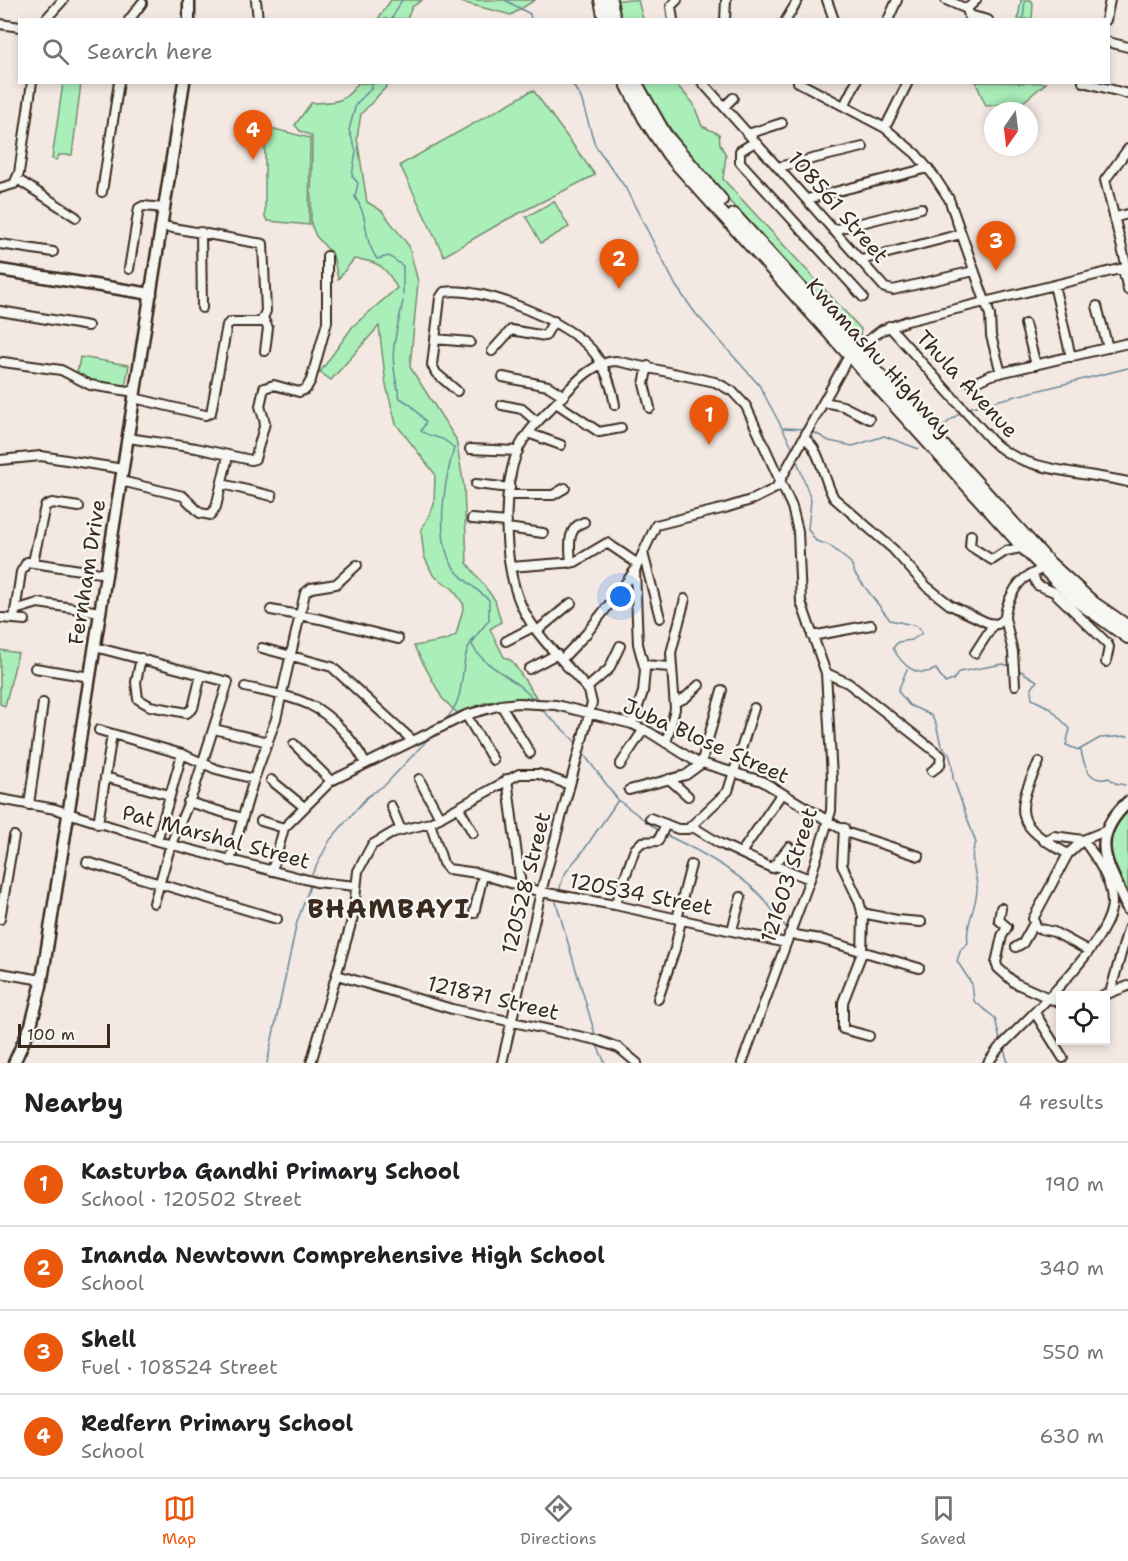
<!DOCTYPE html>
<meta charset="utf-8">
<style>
body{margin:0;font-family:"Shantell Sans",sans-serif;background:#f6f6f6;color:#202124}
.controls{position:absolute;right:18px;bottom:18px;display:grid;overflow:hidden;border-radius:0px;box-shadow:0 3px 9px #0003}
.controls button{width:54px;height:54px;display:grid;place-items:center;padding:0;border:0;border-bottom:2px solid #e0e0e0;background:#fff;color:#202124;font:30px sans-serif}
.compass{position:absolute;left:984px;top:102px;width:54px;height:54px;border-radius:50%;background:#fff;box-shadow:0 3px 9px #0003;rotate:194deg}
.scale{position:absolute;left:18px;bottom:15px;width:92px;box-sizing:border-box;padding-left:6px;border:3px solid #3b2a1e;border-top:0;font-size:16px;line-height:21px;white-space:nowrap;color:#3b2a1e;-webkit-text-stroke:4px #f6f6f2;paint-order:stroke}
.you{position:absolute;left:621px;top:597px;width:21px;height:21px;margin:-15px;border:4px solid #fff;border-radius:50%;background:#1a73e8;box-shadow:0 0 0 9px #1a73e833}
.badge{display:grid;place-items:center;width:39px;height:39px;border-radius:50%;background:#ea580c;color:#fff;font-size:20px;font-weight:700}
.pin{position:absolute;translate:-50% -50px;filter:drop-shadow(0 2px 3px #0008)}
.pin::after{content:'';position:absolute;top:32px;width:21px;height:18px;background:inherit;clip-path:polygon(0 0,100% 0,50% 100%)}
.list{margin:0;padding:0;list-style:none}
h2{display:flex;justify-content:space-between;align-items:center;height:78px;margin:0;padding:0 24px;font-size:26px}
h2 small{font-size:20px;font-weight:400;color:#757577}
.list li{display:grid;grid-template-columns:39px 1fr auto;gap:18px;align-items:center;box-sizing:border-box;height:84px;padding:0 24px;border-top:2px solid #e0e0e0}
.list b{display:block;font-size:22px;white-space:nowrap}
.list p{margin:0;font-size:20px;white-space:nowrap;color:#757577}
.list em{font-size:20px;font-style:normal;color:#757577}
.icon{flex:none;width:33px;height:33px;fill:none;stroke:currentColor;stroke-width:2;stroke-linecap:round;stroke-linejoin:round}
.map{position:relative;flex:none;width:1128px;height:1063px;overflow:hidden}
.search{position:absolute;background:#fff;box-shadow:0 3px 9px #0003;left:18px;right:18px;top:18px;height:66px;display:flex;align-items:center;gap:15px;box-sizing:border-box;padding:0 21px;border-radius:0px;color:#757577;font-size:22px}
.sheet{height:414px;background:#fff}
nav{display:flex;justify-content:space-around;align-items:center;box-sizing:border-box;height:84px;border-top:2px solid #e0e0e0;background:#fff;font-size:16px;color:#757577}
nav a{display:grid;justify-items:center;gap:3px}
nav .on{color:#ea580c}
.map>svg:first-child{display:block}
.green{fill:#aaefba;stroke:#728c6c;stroke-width:1.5}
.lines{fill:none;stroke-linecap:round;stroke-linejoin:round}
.stream{stroke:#698997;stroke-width:1.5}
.street-casing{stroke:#3b2a1e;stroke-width:12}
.secondary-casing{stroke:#3b2a1e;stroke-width:15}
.primary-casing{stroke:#3b2a1e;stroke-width:16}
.street{stroke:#f6f6f2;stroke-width:8}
.secondary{stroke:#f6f6f2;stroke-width:10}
.primary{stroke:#f6f6f2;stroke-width:12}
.labels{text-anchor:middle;stroke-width:5;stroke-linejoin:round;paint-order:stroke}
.street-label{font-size:21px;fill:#3b2a1e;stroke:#f6f6f2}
.district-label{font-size:27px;font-weight:bold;letter-spacing:1.5px;fill:#3b2a1e;stroke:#f6f6f2}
</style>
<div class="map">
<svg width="1128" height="1063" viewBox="0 0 1128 1063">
<rect width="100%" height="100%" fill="#f4e8e3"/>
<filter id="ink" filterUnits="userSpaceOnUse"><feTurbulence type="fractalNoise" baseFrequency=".0167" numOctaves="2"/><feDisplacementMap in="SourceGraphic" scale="12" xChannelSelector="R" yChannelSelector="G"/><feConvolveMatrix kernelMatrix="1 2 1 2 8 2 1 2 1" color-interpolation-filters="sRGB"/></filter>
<g filter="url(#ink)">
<path class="green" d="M391 0H422L412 7 407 19H378Z
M453 0H535L511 15Z
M617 0H638L643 19H621Z
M1021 0H1031L1033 3 1032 19H1018Z
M63 83H81L72 155H59L57 160 52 159Z
M358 83H387V86L361 114 357 138 367 202 382 211 409 246 418 282 410 367 456 439 464 487 467 563 495 600 501 622 490 629 504 657 512 661 536 697 487 702 457 713 442 698 414 646 447 640 456 635 464 605 453 589 433 575 424 556 421 531 434 505 435 474 396 424 386 385 379 326 331 380 320 372 353 326 397 288C386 267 379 261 354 259L338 279 333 255 316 236 311 224 312 136 300 131 295 125 311 103C335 102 344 104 358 83Z
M643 83H675L693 103 702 126 719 134 720 144 726 155 723 179 861 329 860 336C825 310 798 277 769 245 722 193 675 145 643 83Z
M976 83V82L1046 83 1023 102 986 106Z
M533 90 595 175 504 221 444 256 400 165Z
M274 129 310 138 309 225 268 221 265 217V134L268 130Z
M554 201 569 227 541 243 526 217Z
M80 357 129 365 125 387 76 379Z
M0 650 18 653 5 706 0 704Z
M1128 809V891L1126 892C1112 857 1098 840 1128 809Z"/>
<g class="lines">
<path class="stream" d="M505 0 530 14 531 20
M391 20 402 0
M1023 20 1025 0
M373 82 371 89 356 104 349 130 356 151 352 176 358 183 355 197C371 220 361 236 377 259L389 256 403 266V295
M571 82 581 98 595 145 625 187 676 286 696 314 759 385 794 450
M1019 84 1020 82
M403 301C394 344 388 354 400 398L411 405 426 422 421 431C434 440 440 433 454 448 445 480 432 543 457 572 466 582 479 591 489 600V620L476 636 472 645C485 669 516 677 533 699
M968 408 1128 368
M943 426 960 413
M784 428 805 429
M810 430 829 441 853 446 884 436 919 449
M796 458 811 500 808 529 816 541 829 545 851 563 855 574 890 620 917 626 922 633 912 640 898 642 893 648C902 665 917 679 936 669L945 683 953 680 959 672 1003 664 1012 667
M1016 668 1037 681 1031 690 1032 699 1050 708 1070 729 1066 745 1081 751C1084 766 1090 784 1109 778L1115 783 1125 785
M907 669 898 691 909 705 931 715 936 724 941 745 949 754 952 764 953 778 976 843C967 858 978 874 977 890 976 909 965 925 968 943L961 949 957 961 972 984 974 1001 995 1018 1000 1040
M542 710 577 743
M446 719C470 694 456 661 474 638
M1079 750 1100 738 1128 736
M583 753 618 800 659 831
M666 835C698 850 732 868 758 893 769 904 777 918 788 929
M311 876 330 840 367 797 386 784 430 737
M560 891C560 872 577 861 586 847 596 831 608 816 618 800
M556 902 595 1034
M597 1045 605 1063
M1004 1049 1008 1063
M267 1063 297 922 310 886"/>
<g class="street-casing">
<path id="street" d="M256 0 258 20
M827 0 834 20
M946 0 967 9 970 20
M967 9 976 0
M969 15 988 20
M45 20 63 0
M129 20 142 3
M673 20 671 6 677 0
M725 20 726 0
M786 20 798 0
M888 20 897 0
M1106 20 1110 0
M0 24 20 27
M1108 42 1128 47
M702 82 885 288 893 290 974 271
M798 82 885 128 916 154 934 176 949 199 990 315 991 336 1001 373
M1083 82 1128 94
M844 106 856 82
M724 107 733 98
M885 128 908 82
M748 134 782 123
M755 142 740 151V162L863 297
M778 167 863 147
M17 179 76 217
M0 188 14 184 19 173 32 82
M102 192 119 82
M807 199 928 168
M1116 217 1128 214
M833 230 921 208
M201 232 202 308
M0 244 53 252
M861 260 961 234
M1127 268 1105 180 1128 149
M129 269 139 208 143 206 164 208
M1123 269 1128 290
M1054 285 1071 357
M1097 306 1108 348
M0 311 88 326
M264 320 268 328 265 351
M1025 324 1036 365
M889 326 991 440C1021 472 1086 472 1128 482
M435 339 470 342
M492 351 511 330 545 336 554 321
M3 362 61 370 90 385 135 392
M648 366 644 384 650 408
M503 377 548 386 564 396
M972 384 991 375 1128 343
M457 391 436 373 432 365 440 298 444 292C480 285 574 323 595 354 606 369 612 387 615 405
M134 398 205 415 211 413 227 325 231 322H261L266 311 263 244 162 226
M824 402 843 406 869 419
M556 403 599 432 621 428
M502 405 522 409 537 422
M528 433 561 445
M128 438 196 448 251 460 255 459 265 423 260 406 264 388 274 385 299 392 306 389 311 380 327 322V256
M804 438C821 449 823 480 834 498L893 549 926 586 950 605 988 623 998 624 1005 618C1005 605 1016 582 1028 576 1034 573 1039 571 1045 566
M470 449 518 451
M0 460 41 456 123 469
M121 481 183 496 200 513 211 515 216 507 228 456
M222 484 272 496
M476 484 510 488
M509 495H553L565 488
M472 519 507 522
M507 528 543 533
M971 535 970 546 992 560 1006 551 1026 547
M643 553 660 618
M33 562 45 506 52 503 79 507
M571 563C570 547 566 528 584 522
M510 567 575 562 607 543 638 564
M1033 575 1037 585 1054 592 1107 643 1109 647 1106 662
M15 610 38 603 101 612
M271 610 320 619 398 639
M2 618 25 620
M1005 618 1013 652 1015 685
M14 619 21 572 27 562 107 574
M537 631 571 603
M812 636 871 625
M506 641 533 627
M95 647 228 682 194 790 171 844 154 903
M262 648 332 667 412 740
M975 653 993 625
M141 658 136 682 138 699 150 706 187 713 193 708 201 675
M562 659 586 634 622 588 635 570 656 525 725 508 754 499 776 488 850 354 882 330 907 321 1128 267
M644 665 670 667
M35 668 90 677
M529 669 557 654
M826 673 848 683 941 756 940 765 932 771
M245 687C266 692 290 695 310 705 332 715 355 742 365 763
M587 688 609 669 620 646
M676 702 685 698 699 685
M501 705 530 753
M466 715 493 760
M632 724 643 692 645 670 638 644 635 570
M214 729 268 742
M99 730 182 754 216 769 254 779
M666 743 675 709 671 653 685 599
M294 744 331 781
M1039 762C1013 814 1016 826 1068 854
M620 765 644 729
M105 777 169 795
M419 779 440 818
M507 779 521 886
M669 779 688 796
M271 780 304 807
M629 790 686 775 701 764 722 690
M0 799 55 809 157 841 316 882 356 886
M188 802 242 818
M29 805 43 703
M391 806 401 830
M459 808 473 833
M650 818 678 829H688L728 791 754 708
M261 821 284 828
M430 823 443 863 448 869 477 873 541 892 615 905 786 943
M98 824 112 734
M693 827 719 843 772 868 789 847
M844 828 842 865 859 901 863 916 862 953 843 1002V1029L869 1036
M1083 840 1068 854 1033 919 1037 928 1054 932 1089 951
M157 841 182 754
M1044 841 1054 836 1083 840
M741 853 782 793
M230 861 254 779 276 719 305 593 311 588 336 584 357 565
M87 862 277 919
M776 866 810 879
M272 871 284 828 331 781 466 715 501 705 518 703 556 705 632 724 649 732 695 761 762 781 848 833 919 856
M615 905 635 849 642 842 658 841 666 824
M1001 908 999 920 1007 927 1002 936 996 963 998 968 1015 983 1060 1003
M474 913 483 875
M862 913 897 920 921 922
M0 919 14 836
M677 919 691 865
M732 930 741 897
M789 934 820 939 919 968
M1016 947 1023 943 1033 925
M0 973 42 980
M337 975 452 1009 597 1040 619 1048 637 1063
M1110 993 1128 929
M1102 996 1128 986
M658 999 675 949 681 920
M1035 1013 1063 1058
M311 1063 353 917 358 871 372 845 394 832 430 823 519 774H539L570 785
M502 1063 541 892 592 703 589 691C568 665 541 642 525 613 503 573 501 495 517 452 525 433 540 419 554 405 571 388 590 362 616 361L715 382 732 391 746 406 792 507 798 531 801 602 826 673 832 778 831 811 810 879 742 1063
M988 1063 998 1049C1026 1020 1112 942 1112 902 1112 881 1095 855 1083 840L1105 831"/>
</g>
<g class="secondary-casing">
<path id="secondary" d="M189 20V0
M0 270 151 294
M1128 802C1086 841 1109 865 1128 909
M14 1063 31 1025 41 986 184 82"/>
</g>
<g class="primary-casing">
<path id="primary" d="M601 0 605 20
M610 0 614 20
M626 82 645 119 669 155 1024 548 1075 599 1128 637
M635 82 665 135 721 200
M734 215 1049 563 1093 603 1128 627"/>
</g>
<use href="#street" class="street"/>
<use href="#secondary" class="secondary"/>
<use href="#primary" class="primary"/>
</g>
</g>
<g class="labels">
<g class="street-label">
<text transform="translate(838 207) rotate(49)" y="7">108561 Street</text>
<text transform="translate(879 358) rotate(48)" y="7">Kwamashu Highway</text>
<text transform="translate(967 384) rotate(47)" y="7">Thula Avenue</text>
<text transform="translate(87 572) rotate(-81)" y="7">Fernham Drive</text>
<text transform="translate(706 741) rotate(24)" y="7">Juba Blose Street</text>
<text transform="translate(216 837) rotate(15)" y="7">Pat Marshal Street</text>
<text transform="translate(789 875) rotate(-72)" y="7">121603 Street</text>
<text transform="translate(526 883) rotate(-76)" y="7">120528 Street</text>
<text transform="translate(641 894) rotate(11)" y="7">120534 Street</text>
<text transform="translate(493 998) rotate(13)" y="7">121871 Street</text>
</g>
<g class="district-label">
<text x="389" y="918">BHAMBAYI</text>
</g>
</g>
</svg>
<div class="controls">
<button><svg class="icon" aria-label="locate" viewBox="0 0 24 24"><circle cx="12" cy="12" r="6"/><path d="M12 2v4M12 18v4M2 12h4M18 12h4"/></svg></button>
</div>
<svg class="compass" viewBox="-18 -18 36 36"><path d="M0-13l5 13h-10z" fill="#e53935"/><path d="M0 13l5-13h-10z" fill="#757577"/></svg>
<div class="scale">100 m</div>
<div class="you"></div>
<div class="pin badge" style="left:709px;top:445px">1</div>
<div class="pin badge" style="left:619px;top:289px">2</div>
<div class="pin badge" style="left:996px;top:271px">3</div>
<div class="pin badge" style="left:253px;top:160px">4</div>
<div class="search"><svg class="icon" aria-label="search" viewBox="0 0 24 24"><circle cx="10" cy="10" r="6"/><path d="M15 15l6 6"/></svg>Search here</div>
</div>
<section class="sheet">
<h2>Nearby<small>4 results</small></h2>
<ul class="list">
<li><span class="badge">1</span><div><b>Kasturba Gandhi Primary School</b><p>School · 120502 Street</p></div><em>190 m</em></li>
<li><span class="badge">2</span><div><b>Inanda Newtown Comprehensive High School</b><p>School</p></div><em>340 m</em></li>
<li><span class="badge">3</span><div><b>Shell</b><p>Fuel · 108524 Street</p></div><em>550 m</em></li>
<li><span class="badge">4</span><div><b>Redfern Primary School</b><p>School</p></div><em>630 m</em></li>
</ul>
</section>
<nav>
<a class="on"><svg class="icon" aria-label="map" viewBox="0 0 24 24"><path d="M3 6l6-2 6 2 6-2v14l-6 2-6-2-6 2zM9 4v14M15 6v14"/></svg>Map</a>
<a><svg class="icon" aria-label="directions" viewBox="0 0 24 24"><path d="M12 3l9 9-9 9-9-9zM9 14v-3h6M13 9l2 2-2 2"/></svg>Directions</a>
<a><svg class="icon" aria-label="saved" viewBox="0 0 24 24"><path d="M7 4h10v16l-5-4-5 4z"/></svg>Saved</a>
</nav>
